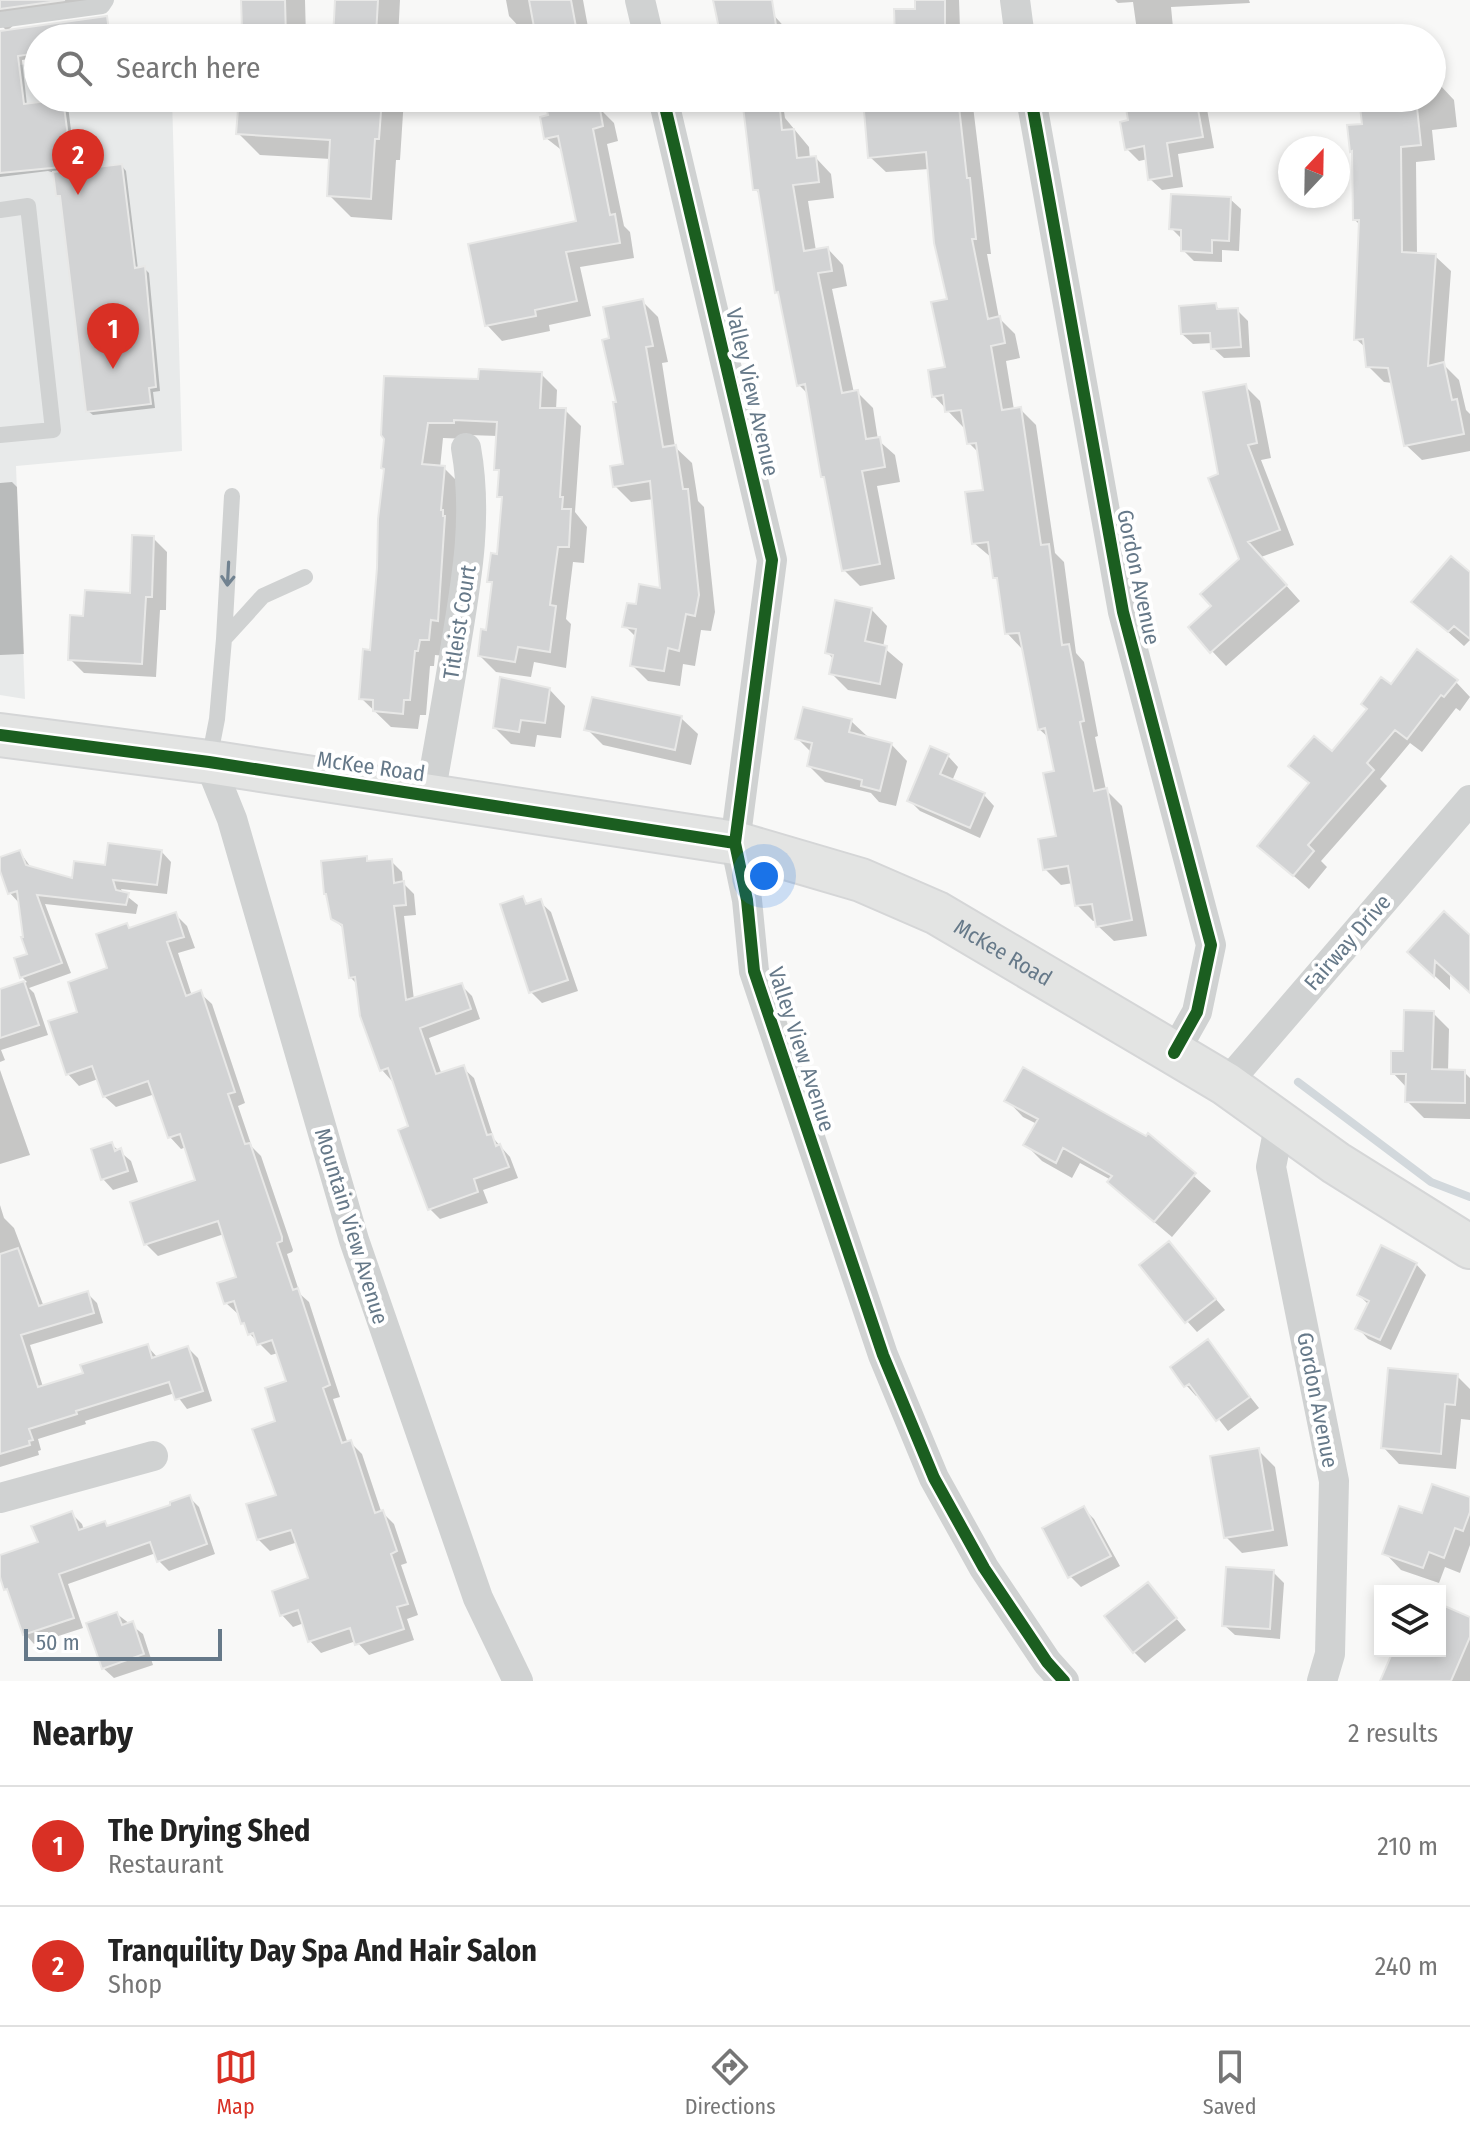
<!DOCTYPE html>
<style>
body{margin:0;font-family:"Fira Sans Condensed",sans-serif;background:#f6f6f6;color:#222}
.controls{position:absolute;right:24px;bottom:24px;display:grid;overflow:hidden;border-radius:0px;box-shadow:0 4px 12px #0003}
.controls button{width:72px;height:72px;display:grid;place-items:center;padding:0;border:0;border-bottom:2px solid #e0e0e0;background:#fff;color:#222;font:40px sans-serif}
.compass{position:absolute;left:1278px;top:136px;width:72px;height:72px;border-radius:50%;background:#fff;box-shadow:0 4px 12px #0003;rotate:22deg}
.scale{position:absolute;left:24px;bottom:20px;width:198px;box-sizing:border-box;padding-left:8px;border:4px solid #667989;border-top:0;font-size:22px;line-height:28px;white-space:nowrap;color:#667989;-webkit-text-stroke:6px #fff;paint-order:stroke}
.you{position:absolute;left:764px;top:876px;width:28px;height:28px;margin:-20px;border:6px solid #fff;border-radius:50%;background:#1a73e8;box-shadow:0 0 0 12px #1a73e833}
.badge{display:grid;place-items:center;width:52px;height:52px;border-radius:50%;background:#d93025;color:#fff;font-size:26px;font-weight:700}
.pin{position:absolute;translate:-50% -66px;filter:drop-shadow(0 2px 4px #0008)}
.pin::after{content:'';position:absolute;top:42px;width:28px;height:24px;background:inherit;clip-path:polygon(0 0,100% 0,50% 100%)}
.list{margin:0;padding:0;list-style:none}
h2{display:flex;justify-content:space-between;align-items:center;height:104px;margin:0;padding:0 32px;font-size:34px}
h2 small{font-size:26px;font-weight:400;color:#767676}
.list li{display:grid;grid-template-columns:52px 1fr auto;gap:24px;align-items:center;box-sizing:border-box;height:120px;padding:0 32px;border-top:2px solid #e0e0e0}
.list b{display:block;font-size:30px;white-space:nowrap}
.list p{margin:0;font-size:26px;white-space:nowrap;color:#767676}
.list em{font-size:26px;font-style:normal;color:#767676}
.icon{flex:none;width:44px;height:44px;fill:none;stroke:currentColor;stroke-width:2;stroke-linecap:round;stroke-linejoin:round}
.map{position:relative;flex:none;width:1470px;height:1681px;overflow:hidden}
.search{position:absolute;background:#fff;box-shadow:0 4px 12px #0003;left:24px;right:24px;top:24px;height:88px;display:flex;align-items:center;gap:20px;box-sizing:border-box;padding:0 28px;border-radius:44px;color:#767676;font-size:30px}
.sheet{height:344px;background:#fff}
nav{display:flex;justify-content:space-around;align-items:center;box-sizing:border-box;height:112px;border-top:2px solid #e0e0e0;background:#fff;font-size:22px;color:#767676}
nav a{display:grid;justify-items:center;gap:4px}
nav .on{color:#d93025}
.map>svg:first-child{display:block}
.built{fill:#e8eaea}
.shadow{fill:#0003}
.lines{fill:none;stroke-linecap:round;stroke-linejoin:round}
.stream{stroke:#d2d8dc;stroke-width:8}
.building{fill:#d2d3d4;stroke:#e8e8e7;stroke-width:2}
.secondary-casing{stroke:#d5d6d7;stroke-width:46}
.lane{stroke:#d0d2d2;stroke-width:16}
.street{stroke:#d0d2d2;stroke-width:30}
.secondary{stroke:#e3e4e3;stroke-width:42}
.cycleway-casing{stroke:#fff;stroke-width:17}
.cycleway{stroke:#1b5e20;stroke-width:12}
.oneway{stroke:#718290}
.labels{text-anchor:middle;stroke-width:8;stroke-linejoin:round;paint-order:stroke}
.street-label{font-size:22px;fill:#667989;stroke:#fff}
</style>
<div class="map">
<svg width="1470" height="1681" viewBox="0 0 1470 1681">
<rect width="100%" height="100%" fill="#f8f8f7"/>
<path class="built" d="M38 63V98H172L182 451 16 466 25 699 0 695V67Z"/>
<path class="shadow" d="M0 0H95L15 24 7 31 0 24Z
M243 0H305L306 38H244Z
M337 0H400L398 38H335Z
M506 0H583L590 38H535L534 30 524 32 509 16Z
M715 0H760L789 32 790 38H719L717 26 721 25Z
M917 0H959L960 29 968 38H897L917 11Z
M1115 0H1249L1250 3 1171 7 1174 38H1138L1133 2 1118 3Z
M107 23 112 28 113 38H38V58L22 60 27 105 63 101 68 106 76 171 122 166 126 171 138 269 144 268 149 273 160 391 153 392 155 408 93 415 88 411 62 199 58 195 55 173 48 171 0 177V32Z
M1439 84 1454 100 1457 127 1432 130 1435 160 1416 162 1417 255 1435 256 1451 271 1444 365 1459 380 1466 410 1470 414V451L1422 460 1406 445 1393 383 1384 382 1368 366 1366 348 1356 339 1361 226 1355 220 1354 154 1352 151 1364 126 1361 98H1432V85Z
M241 98H404L400 160H396L392 220 351 217 330 196 331 159 260 155 238 133Z
M546 98H601L603 112 614 123 618 141 607 144 624 226 630 232 634 258 580 267 591 316 549 325 550 331 502 341 487 325 578 222 564 152 546 138 550 117Z
M738 98H782L785 118 809 147 810 159 816 158 831 174 834 198 808 201 816 251 828 249 843 265 847 286 832 289 854 393 857 392 873 408 878 440 895 455 900 482 877 486 895 579 860 586 844 570 826 480 823 476 809 395 799 385 780 295 777 292 760 195 755 189 745 108Z
M911 98H972L991 254H987L999 318 1015 334 1020 358 1006 361 1014 410 1020 409 1036 425 1055 553 1064 562 1076 653 1084 662 1098 736 1095 737 1106 790 1122 806 1147 936 1114 941 1098 926 1097 920 1093 921 1077 905 1073 883 1061 885 1045 869 1058 837 1056 772 1049 738 1039 729 1022 649 1007 633 1000 583 995 577 992 558 974 543 985 492 980 454 969 443 966 427H963L934 396 947 369 950 301 929 169 886 172 870 157 912 109Z
M1126 98H1205L1214 148 1178 154 1183 187 1162 190 1150 179 1148 159 1139 161 1127 149 1131 122Z
M1230 199 1241 209 1239 251 1222 250V262L1194 261 1183 250 1182 239 1171 228Z
M642 301 658 317 668 362 662 363 675 447 692 463 698 501 704 507 715 612 711 631 701 630 695 666 683 664 680 686 648 681 632 665 637 638 625 626 637 607 663 590 654 499 631 502 615 486 625 466 612 340Z
M1215 305 1221 311 1237 310 1248 321 1250 357 1224 358 1213 348V343L1193 344 1182 334Z
M541 374 557 390 556 410H565L581 426 575 512 587 527 584 563 573 562 566 619 571 624 566 668 534 662 531 677 496 672 480 656 488 632 494 585 489 581 499 556 503 500 499 496 501 474 496 469 498 436 469 435V439L443 438 440 468H444L460 484 459 528 445 656 435 655 434 666H430L426 715H420L418 729 391 727 361 698 372 652 386 470V439L480 381Z
M1245 386 1260 401 1271 458 1261 460 1294 545 1261 557 1300 601 1226 666 1212 651 1214 606 1242 560 1220 475Z
M12 482 17 487 24 654 0 655V483Z
M153 538 167 552 166 610H160L156 677 84 673 70 659 85 618 132 595Z
M1470 574V640L1464 646 1414 602Z
M871 609 887 626 883 647 903 664 896 699 848 690 831 673 834 660 827 652Z
M1456 682 1470 697 1460 711 1456 708 1422 752 1410 743 1380 779 1387 786 1321 861 1327 867 1309 889 1259 846 1332 754 1391 687Z
M549 689 565 706 561 738 537 735 535 747 511 744 495 728Z
M681 718 698 734 691 765 603 745 587 729Z
M851 721 868 737 891 744 907 761 896 806 879 802 871 793 825 782 809 766 812 753 797 738Z
M948 756 958 767 952 781 984 795 994 806 980 838 920 811 909 800Z
M161 851 171 862 167 894 121 889 123 893 138 905 136 914 45 904 71 973 29 988 34 993 48 1035 1 1050 5 1060 0 1062V991L27 982 22 977 30 955 20 904 9 892 0 859 20 852 32 869 74 880Z
M366 858 370 863 391 861 402 872 403 883 414 894 416 915 404 916 414 1000 461 985 472 996 480 1019 429 1038 442 1075 463 1068 474 1078 494 1139 510 1157 518 1178 483 1190 488 1203 440 1219 430 1209 410 1127 395 1080 392 1081 382 1070 358 985 350 977 345 930 333 918Z
M523 899 529 905 540 902 551 912 578 991 542 1003 531 992Z
M176 915 187 926 195 948 178 953 192 996 200 993 212 1004 245 1103 238 1106 252 1147 261 1156 293 1250 292 1252 287 1254 300 1294 309 1302 340 1397 333 1399 348 1444 351 1443 362 1454 381 1511 394 1524 407 1563 401 1565 418 1615 407 1619 414 1640 369 1655 356 1641 321 1653 310 1641 304 1623 293 1627 282 1615 311 1579 298 1542 270 1551 258 1539 279 1497 278 1422 289 1382 278 1353 271 1355 250 1334 240 1314H238L226 1303 239 1278 224 1234 158 1256 146 1244 197 1181 186 1147 181 1149 170 1137 155 1094 116 1107 104 1096 98 1079 79 1086 68 1074 79 1013 110 970 127 925 131 930Z
M1470 938V992L1450 974V990L1409 952Z
M1433 1013 1449 1029 1448 1072H1464L1470 1078V1119L1424 1118 1407 1101V1088L1393 1073Z
M0 1070 30 1155 0 1164Z
M1007 1100 1146 1138 1148 1136 1211 1191 1172 1237 1126 1198 1111 1180 1080 1163 1072 1178 1042 1161 1026 1145 1037 1124 1023 1117Z
M111 1144 131 1161 138 1182 113 1190 103 1179Z
M0 1205 4 1218 14 1228 44 1307 87 1293 97 1303 103 1323 30 1345 43 1387 85 1374 148 1347 158 1358 188 1348 198 1358 212 1401 187 1409 175 1393 85 1421 86 1424 38 1439 41 1450 38 1451 39 1455 0 1467Z
M1169 1243 1225 1310 1197 1332 1187 1321Z
M1416 1264 1426 1275 1391 1350 1368 1339 1358 1328 1369 1305 1359 1295Z
M1207 1342 1259 1408 1228 1431 1199 1394 1196 1396 1186 1385Z
M1457 1376 1470 1389V1420L1461 1419 1456 1469 1399 1464 1383 1447Z
M1258 1450 1275 1467 1288 1546 1242 1553 1226 1537Z
M189 1497 199 1507 215 1554 169 1571 159 1561 156 1553 68 1584 83 1628 34 1644 24 1633 0 1570 41 1543 72 1514 82 1524 84 1530 105 1524 109 1528 173 1506Z
M1470 1500V1545L1460 1573 1445 1567 1439 1583 1401 1570 1385 1553 1423 1516Z
M1083 1508 1094 1519 1120 1566 1081 1587 1070 1576Z
M1273 1572 1284 1583 1280 1639 1235 1635 1224 1625Z
M1148 1585 1186 1630 1145 1663 1134 1652Z
M1440 1606 1470 1619V1681H1382L1395 1651H1440Z
M117 1614 143 1634 153 1665 114 1678 103 1668Z"/>
<g class="lines">
<path class="stream" d="M1298 1082 1431 1182 1470 1197"/>
</g>
<path class="building" d="M0 0H65L0 9Z
M241 0H285L286 38H263L264 28 242 30Z
M335 0H378L376 35 358 34V38H333Z
M529 0H571L578 38H536Z
M713 0H772L778 38H721Z
M915 0H945V38H895L894 9H915Z
M107 16 110 38H38V53L18 56 24 104 63 99 72 166 0 173V31Z
M239 98H382L379 139H375L371 199 327 196 330 140 236 134Z
M544 98H598L603 126 593 129 610 215 615 214 620 243 566 252 577 301 535 310 536 316 485 326 468 244 576 221 558 136 544 139 540 117 548 115Z
M742 98H770L772 111 780 110 782 130 794 129 797 158 816 156 819 182 793 185 804 251 828 247 832 271 818 273 842 393 858 390 866 439 880 437 885 467 862 471 880 564 842 571 824 477H821L805 384 797 386 778 292 775 293 758 190H753Z
M909 98H958L967 178H970L976 239H972L988 319 1000 316 1005 343 991 346 1002 410 1021 407 1041 545 1049 544 1062 645 1069 644 1084 721 1080 722 1094 791 1107 788 1132 920 1096 927 1092 904 1075 906 1068 866 1043 870 1038 839 1056 836 1043 773 1054 771 1045 728 1038 730 1019 633 1005 634 997 578H993L988 542 972 544 965 492 983 490 976 443 967 444 961 410 945 412 943 395 932 397 928 370 945 367 931 302 947 299 934 243 926 152 868 158 864 111 910 107Z
M1150 98H1196L1203 137 1167 143 1172 176 1148 180 1144 146 1125 150 1120 122 1128 120 1125 102Z
M1359 98H1416L1421 145 1401 147 1402 252 1436 254 1428 366 1444 362 1452 400 1457 399 1464 434 1404 446 1388 368 1366 367 1363 339 1354 340 1359 220H1353L1352 151 1350 152 1347 125 1362 124Z
M122 164 135 268 145 266 156 387 149 388 151 404 86 412 60 196H56L53 172Z
M1171 194 1231 197 1229 241 1212 240V253L1181 251V230L1169 229Z
M643 299 653 346 646 347 663 447 676 445 683 489H688L699 595 695 616 686 614 679 651 668 648 664 671 630 666 636 629 622 627 627 603 636 604 639 584 660 588 650 481 613 487 610 466 623 464 613 402H616L602 340 609 338 603 307Z
M1216 303 1217 309 1238 308 1241 347 1211 349 1210 333 1181 334 1179 306Z
M479 369 542 372 540 408H566L560 497H563L562 509H571L569 547H558L550 605 556 606 550 652 518 647 515 662 478 656 481 629 486 630 492 582H487L491 553 497 554 502 497H497L499 470H494L497 422 454 420V423H428L422 464 445 466 441 510H443V516H445L438 621 431 620 429 640H420L418 651H415L410 700H404L403 714 373 711V700L359 699 363 649 370 650 377 568 378 519 384 469 381 468 384 439 381 435 384 376 478 379Z
M1246 384 1257 443 1248 445 1280 530 1248 542 1287 585 1210 653 1188 627 1211 606 1200 594 1239 559 1208 478 1218 474 1203 392Z
M132 535 154 536 152 597H146L142 664 68 660 70 615 83 616 85 590 130 593Z
M1451 556 1470 572V639L1454 626 1448 632 1411 602Z
M835 600 872 608 865 641 887 646 880 684 829 674 833 655 825 653Z
M1417 649 1458 680 1444 697 1441 695 1407 739 1395 730 1367 763 1374 770 1308 845 1314 851 1293 876 1257 846 1309 783 1288 766 1314 736 1332 751 1367 709 1361 704 1381 677 1391 684Z
M500 677 550 688 545 723 521 720 519 732 493 728Z
M592 697 682 716 675 750 584 730Z
M803 707 852 719 849 732 892 743 880 791 861 786 862 780 807 766 812 743 795 739Z
M930 746 949 754 940 774 985 793 970 828 907 801Z
M108 843 162 850 157 885 113 880 116 890 129 893 126 905 37 895 62 963 20 978 14 958 27 954 21 937H23L17 891 8 894 0 871V857L20 850 26 865 72 878 74 861 105 865Z
M367 856V861L392 859 394 883 404 881 406 905 394 906 406 1000 462 983 471 1009 420 1028 436 1074 464 1065 487 1135 492 1134 496 1146 500 1144 509 1167 474 1179 478 1192 428 1210 398 1130 408 1126 388 1068 380 1071 360 1016 355 977 349 978 342 925 331 919 326 894H324L321 861Z
M523 896 526 904 541 899 568 980 529 993 500 904Z
M1444 911 1470 935V993L1435 961 1434 977 1407 952Z
M176 912 184 937 167 942 186 996 201 990 235 1092 228 1094 245 1144 250 1143 282 1237V1241L277 1243 293 1290 298 1288 330 1385 323 1388 342 1443 351 1440 375 1513 383 1510 397 1551 391 1554 408 1604 397 1607 404 1629 355 1645 350 1628 308 1642 298 1610 280 1616 272 1591 308 1578 291 1530 257 1540 246 1504 276 1495 252 1429 275 1421 265 1388 286 1381 272 1340 257 1345 253 1333 248 1335 244 1323 241 1324 234 1301 224 1304 217 1283 236 1277 218 1221 144 1245 130 1202 195 1180 180 1134 168 1138 148 1081 103 1097 92 1066 66 1075 48 1021 77 1012 68 982 107 968 96 934 127 923 129 928Z
M24 981 39 1025 0 1038V989Z
M1404 1010 1434 1011 1432 1069 1465 1070V1103L1405 1102 1406 1074H1391V1051H1403Z
M1023 1067 1146 1136 1148 1133 1196 1173 1154 1222 1107 1182 1112 1176 1063 1148 1056 1163 1023 1145 1038 1119 1004 1101Z
M112 1142 115 1151 121 1148 128 1171 101 1180 91 1149Z
M1169 1241 1216 1299 1185 1323 1139 1265Z
M1381 1245 1417 1263 1380 1340 1355 1329 1369 1301 1357 1295Z
M18 1248 39 1306 88 1291 94 1313 21 1335 38 1387 83 1373 80 1365 148 1344 152 1358 188 1346 203 1391 175 1400 169 1382 76 1411 77 1414 29 1429 33 1440 29 1441 30 1445 0 1454V1254Z
M1208 1339 1250 1397 1216 1421 1189 1384 1184 1387 1170 1367Z
M1388 1368 1458 1374 1455 1405 1445 1404 1441 1454 1381 1448Z
M1259 1448 1273 1530 1224 1538 1210 1456Z
M1432 1484 1470 1497V1512L1463 1531 1455 1528 1444 1558 1429 1552 1423 1568 1382 1554 1399 1506 1422 1513Z
M190 1495 207 1544 157 1562 150 1542 59 1574 74 1618 23 1635 7 1589 4 1590 0 1577V1555L38 1542 31 1526 72 1511 79 1530 105 1521 107 1526 170 1505V1502Z
M1084 1506 1111 1556 1068 1578 1042 1528Z
M1226 1567 1274 1570 1270 1629 1222 1626Z
M1148 1582 1177 1618 1133 1653 1104 1616Z
M1440 1604 1470 1617V1637L1451 1681H1380L1393 1651H1440Z
M117 1612 122 1625 133 1621 144 1654 102 1669 86 1623Z"/>
<g class="lines">
<g class="secondary-casing">
<g id="secondary">
<path id="s1" d="M0 735 209 762 735 843 861 880 937 913 1174 1053 1226 1084 1336 1163 1470 1247"/>
</g>
</g>
<path class="lane" d="M0 20 102 6 106 0
M0 210 28 206 53 430 0 435
M232 496 224 639 263 596 305 577
M209 760 217 719 224 639"/>
<path class="street" d="M640 0 649 38
M1015 0 1020 38
M663 98 772 560 735 843 747 900 754 971 883 1355 934 1478 984 1568 1047 1662 1064 1681
M1031 98 1123 612 1211 945 1197 1012 1174 1053
M209 762 232 819 354 1240 478 1598 518 1681
M430 795C439 745 448 694 456 644 467 578 478 515 466 448
M1226 1084 1470 800
M1280 1122 1271 1167 1334 1481 1330 1654 1322 1681
M0 1498 153 1456"/>
<use href="#secondary" class="secondary"/>
<g class="cycleway-casing">
<path id="cycleway" d="M663 98 772 560 735 843 747 900 754 971 883 1355 934 1478 984 1568 1047 1662 1064 1681
M1031 98 1123 612 1211 945 1197 1012 1174 1053
M0 735 209 762 735 843"/>
</g>
<use href="#cycleway" class="cycleway"/>
</g>
<defs><path id="oneway-shaft" d="M-6 0H5M1.5-3L5.5 0L1.5 3" fill="none" stroke-width="1.6" stroke-linecap="round" stroke-linejoin="round" transform="scale(2)"/></defs>
<use class="oneway" href="#oneway-shaft" transform="translate(228 574) rotate(93)"/>
<g class="labels">
<g class="street-label">
<text transform="translate(753 392) rotate(77)" y="8">Valley View Avenue</text>
<text transform="translate(1139 577) rotate(78)" y="8">Gordon Avenue</text>
<text transform="translate(459 622) rotate(-81)" y="8">Titleist Court</text>
<text transform="translate(371 766) rotate(8)" y="8">McKee Road</text>
<text transform="translate(1347 942) rotate(-49)" y="8">Fairway Drive</text>
<text dy="8" stroke="none"><textPath href="#s1" startOffset="1034">McKee Road</textPath></text>
<text transform="translate(802 1049) rotate(72)" y="8">Valley View Avenue</text>
<text transform="translate(352 1226) rotate(73)" y="8">Mountain View Avenue</text>
<text transform="translate(1318 1400) rotate(79)" y="8">Gordon Avenue</text>
</g>
</g>
</svg>
<div class="controls">
<button><svg class="icon" aria-label="layers" viewBox="0 0 24 24"><path d="M12 4l9 5-9 5-9-5zM3 14l9 5 9-5"/></svg></button>
</div>
<svg class="compass" viewBox="-18 -18 36 36"><path d="M0-13l5 13h-10z" fill="#e53935"/><path d="M0 13l5-13h-10z" fill="#767676"/></svg>
<div class="scale">50 m</div>
<div class="you"></div>
<div class="pin badge" style="left:113px;top:369px">1</div>
<div class="pin badge" style="left:78px;top:195px">2</div>
<div class="search"><svg class="icon" aria-label="search" viewBox="0 0 24 24"><circle cx="10" cy="10" r="6"/><path d="M15 15l6 6"/></svg>Search here</div>
</div>
<section class="sheet">
<h2>Nearby<small>2 results</small></h2>
<ul class="list">
<li><span class="badge">1</span><div><b>The Drying Shed</b><p>Restaurant</p></div><em>210 m</em></li>
<li><span class="badge">2</span><div><b>Tranquility Day Spa And Hair Salon</b><p>Shop</p></div><em>240 m</em></li>
</ul>
</section>
<nav>
<a class="on"><svg class="icon" aria-label="map" viewBox="0 0 24 24"><path d="M3 6l6-2 6 2 6-2v14l-6 2-6-2-6 2zM9 4v14M15 6v14"/></svg>Map</a>
<a><svg class="icon" aria-label="directions" viewBox="0 0 24 24"><path d="M12 3l9 9-9 9-9-9zM9 14v-3h6M13 9l2 2-2 2"/></svg>Directions</a>
<a><svg class="icon" aria-label="saved" viewBox="0 0 24 24"><path d="M7 4h10v16l-5-4-5 4z"/></svg>Saved</a>
</nav>
